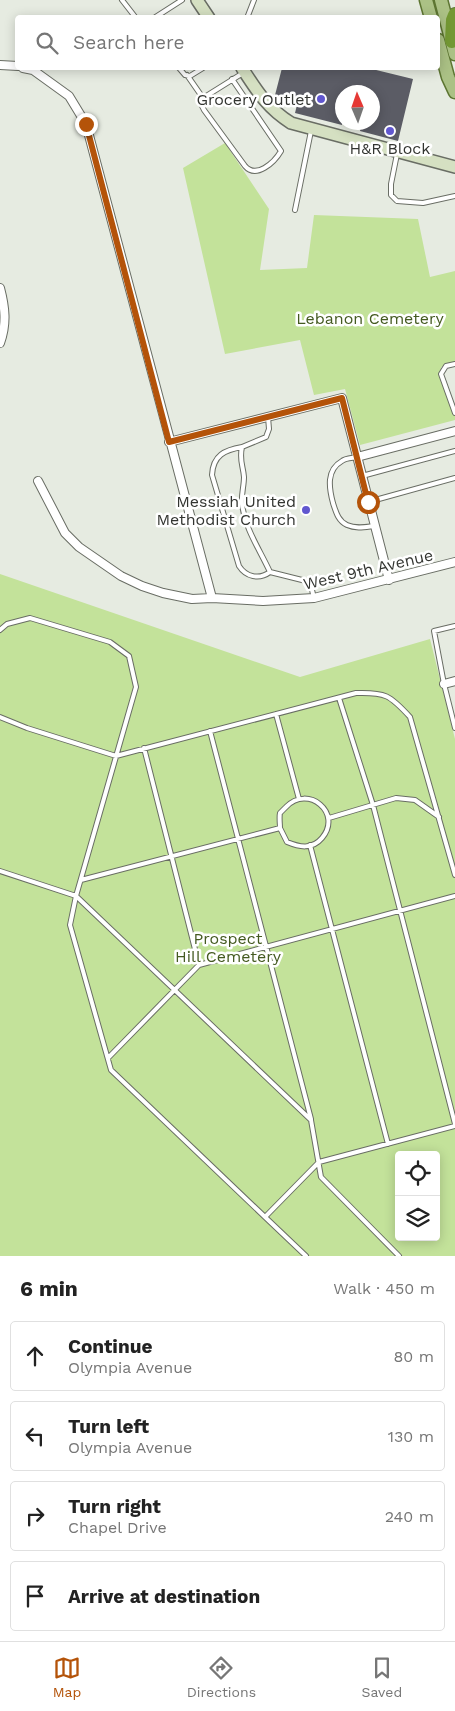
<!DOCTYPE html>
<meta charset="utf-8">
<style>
body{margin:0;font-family:"Work Sans",sans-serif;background:#f2f2f2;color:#222}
.controls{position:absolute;right:15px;bottom:15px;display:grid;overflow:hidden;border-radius:5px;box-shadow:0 2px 12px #0003}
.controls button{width:45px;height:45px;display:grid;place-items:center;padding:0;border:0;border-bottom:1px solid #e0e0e0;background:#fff;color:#222;font:25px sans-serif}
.compass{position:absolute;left:335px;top:85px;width:45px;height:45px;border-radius:50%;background:#fff;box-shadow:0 2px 12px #0003;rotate:358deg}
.stop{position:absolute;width:15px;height:15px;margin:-11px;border:4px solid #b45309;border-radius:50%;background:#fff}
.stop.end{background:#b45309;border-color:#fff;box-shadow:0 1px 5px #0008}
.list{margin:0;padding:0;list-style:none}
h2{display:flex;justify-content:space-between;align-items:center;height:65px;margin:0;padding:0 20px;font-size:21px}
h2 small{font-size:16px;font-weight:400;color:#767676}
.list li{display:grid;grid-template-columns:32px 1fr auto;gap:15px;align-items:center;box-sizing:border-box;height:70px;margin:0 10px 10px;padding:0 10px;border:1px solid #e0e0e0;border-radius:5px}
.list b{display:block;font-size:19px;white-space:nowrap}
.list p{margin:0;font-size:16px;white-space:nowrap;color:#767676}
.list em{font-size:16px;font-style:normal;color:#767676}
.icon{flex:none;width:28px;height:28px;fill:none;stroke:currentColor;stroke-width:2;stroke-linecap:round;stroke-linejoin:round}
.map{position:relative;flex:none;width:455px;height:1256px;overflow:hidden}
.search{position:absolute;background:#fff;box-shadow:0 2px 12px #0003;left:15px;right:15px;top:15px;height:55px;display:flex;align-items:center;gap:12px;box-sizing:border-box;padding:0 18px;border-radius:5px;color:#767676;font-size:19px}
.sheet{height:385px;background:#fff}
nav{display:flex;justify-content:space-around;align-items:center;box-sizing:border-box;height:70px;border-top:1px solid #e0e0e0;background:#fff;font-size:14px;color:#767676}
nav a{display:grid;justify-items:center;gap:2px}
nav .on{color:#b45309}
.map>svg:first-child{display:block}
.green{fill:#c3e29a;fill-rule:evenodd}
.building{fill:#5b5c65}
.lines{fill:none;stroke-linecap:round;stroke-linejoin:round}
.lane-casing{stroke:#696d64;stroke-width:6}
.street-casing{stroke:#696d64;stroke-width:10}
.secondary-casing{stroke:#696d64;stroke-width:14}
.primary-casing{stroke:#5d7532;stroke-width:15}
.highway-casing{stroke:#5d7532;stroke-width:16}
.lane{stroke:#fff;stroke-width:4}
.street{stroke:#fff;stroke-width:8}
.secondary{stroke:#d5e0c2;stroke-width:11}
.primary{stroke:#abc185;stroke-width:12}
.highway{stroke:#739833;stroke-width:14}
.route{stroke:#b45309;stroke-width:6}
.poi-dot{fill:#6157cf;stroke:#fff;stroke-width:2}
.labels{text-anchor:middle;stroke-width:5;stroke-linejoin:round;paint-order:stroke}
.poi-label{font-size:16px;fill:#333531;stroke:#fff;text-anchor:end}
.park-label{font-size:16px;fill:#445a20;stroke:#fff}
.street-label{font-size:16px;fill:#333531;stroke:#fff}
</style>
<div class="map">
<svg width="455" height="1256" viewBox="0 0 455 1256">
<rect width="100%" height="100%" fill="#e6ebe1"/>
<path class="green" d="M225 143 269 209 260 270 307 268 314 215 418 219 430 277 455 271V363L441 367 455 412V420L360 445 345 389 314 395 300 340 225 354 183 168Z
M0 574 300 677 430 639 455 739V1256H0ZM399 1155H436V1237H399Z"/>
<path class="building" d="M282 68H368L413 79 398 141 360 131 362 122H372V92H342V125L295 113 297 105 274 99Z"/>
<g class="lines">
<g class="lane-casing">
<path id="lane" d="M122 0 136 18
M154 18 182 0
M247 18 254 0
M179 68 185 75 190 76 203 68
M187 75 203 98
M232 79 281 151C274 163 256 179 245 166L204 110 200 102 203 98 243 73
M397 154 391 184V195L397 201 423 203 455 196
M295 210 311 131
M455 364 446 366 441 374 455 413
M268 417 269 429 266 437 242 447C239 460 243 465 244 477 244 486 241 495 242 504 245 529 260 550 270 572L306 581 311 586 314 598
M242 447C225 450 213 455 212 475L239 566C246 577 259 580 270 572
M357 457C352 458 345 458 342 461 326 470 329 488 333 503 336 512 338 521 347 525 356 529 365 527 374 526
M362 476 455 451
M368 502 455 478
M455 626 434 631 444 684 455 728
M0 630 7 624 30 618 110 642 129 656 136 687 76 896 0 871
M339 698 373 805 455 1124
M276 714 299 799
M0 717 27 728 116 756 356 693C385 692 390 695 410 717L455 875
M210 731 311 1119
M144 748 199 965
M329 818 396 798 415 800 439 817
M310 845 388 1144
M81 880 280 828C280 824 279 817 280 813 281 812 285 808 286 807 308 784 343 813 322 838 312 850 299 847 287 842L280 828
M108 1058 199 965 455 896
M265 1217 306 1256
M399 1256 321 1177 311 1120 76 896 70 925 111 1070 265 1217 319 1162 455 1126"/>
</g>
<g class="street-casing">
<path id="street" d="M0 65 18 66
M23 68 33 70 69 96 86 124 212 598
M0 288C5 307 7 324 0 343
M169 442 342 398 389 580
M357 457 455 431
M38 481 65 533 79 547 121 576 142 586 163 593 192 599 212 598 263 601 314 598 455 562
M444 684 455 681"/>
</g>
<g class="secondary-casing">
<path id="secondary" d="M197 0 209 18
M242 68C257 91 267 108 291 123L455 167"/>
</g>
<g class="primary-casing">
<path id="primary" d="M426 0 431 18
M441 0 455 54
M438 40 448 77 455 92"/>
</g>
<g class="highway-casing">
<path id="highway" d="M452 41 453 20 455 15"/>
</g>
<use href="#lane" class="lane"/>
<use href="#street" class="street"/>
<use href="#secondary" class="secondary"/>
<use href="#primary" class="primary"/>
<use href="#highway" class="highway"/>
</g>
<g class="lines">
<path class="route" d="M86 124 169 442 342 398 368 502"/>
</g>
<g class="poi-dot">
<circle cx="321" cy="99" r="5"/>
<circle cx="390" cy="131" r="5"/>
<circle cx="306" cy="510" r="5"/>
</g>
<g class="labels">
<g class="poi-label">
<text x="311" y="105">Grocery Outlet</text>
<text x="390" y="154" text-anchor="middle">H&amp;R Block</text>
<text x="296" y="507">Messiah United<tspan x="296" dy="18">Methodist Church</tspan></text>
</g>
<g class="park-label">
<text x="370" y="324">Lebanon Cemetery</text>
<text x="228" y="944">Prospect<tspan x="228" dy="18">Hill Cemetery</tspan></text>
</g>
<g class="street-label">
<text transform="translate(368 569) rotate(-13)" y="6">West 9th Avenue</text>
</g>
</g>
</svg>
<div class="controls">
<button><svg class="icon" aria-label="locate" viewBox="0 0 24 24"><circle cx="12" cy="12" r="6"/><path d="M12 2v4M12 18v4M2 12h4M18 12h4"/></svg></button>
<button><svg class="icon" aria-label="layers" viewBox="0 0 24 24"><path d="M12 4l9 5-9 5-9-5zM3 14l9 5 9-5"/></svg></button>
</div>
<svg class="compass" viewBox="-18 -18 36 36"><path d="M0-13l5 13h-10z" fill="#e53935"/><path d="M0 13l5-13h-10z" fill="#767676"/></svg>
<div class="stop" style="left:368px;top:502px"></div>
<div class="stop end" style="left:86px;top:124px"></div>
<div class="search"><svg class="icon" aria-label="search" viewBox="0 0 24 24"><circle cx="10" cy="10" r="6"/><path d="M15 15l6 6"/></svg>Search here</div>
</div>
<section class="sheet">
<h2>6 min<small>Walk · 450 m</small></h2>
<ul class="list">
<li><svg class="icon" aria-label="ahead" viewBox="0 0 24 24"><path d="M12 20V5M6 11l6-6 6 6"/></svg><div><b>Continue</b><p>Olympia Avenue</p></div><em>80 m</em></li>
<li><svg class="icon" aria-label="left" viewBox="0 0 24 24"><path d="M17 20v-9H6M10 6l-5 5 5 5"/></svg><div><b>Turn left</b><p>Olympia Avenue</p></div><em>130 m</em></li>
<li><svg class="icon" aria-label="right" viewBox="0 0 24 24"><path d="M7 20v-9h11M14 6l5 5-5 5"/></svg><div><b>Turn right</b><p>Chapel Drive</p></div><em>240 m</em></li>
<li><svg class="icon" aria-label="arrive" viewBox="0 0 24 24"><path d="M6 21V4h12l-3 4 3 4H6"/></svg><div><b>Arrive at destination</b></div></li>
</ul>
</section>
<nav>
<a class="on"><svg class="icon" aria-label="map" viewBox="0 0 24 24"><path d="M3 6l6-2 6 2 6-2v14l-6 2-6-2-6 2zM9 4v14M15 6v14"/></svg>Map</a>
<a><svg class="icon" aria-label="directions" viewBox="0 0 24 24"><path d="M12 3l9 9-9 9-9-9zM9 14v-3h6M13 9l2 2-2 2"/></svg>Directions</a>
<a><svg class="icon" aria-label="saved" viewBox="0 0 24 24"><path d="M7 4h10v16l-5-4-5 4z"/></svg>Saved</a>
</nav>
